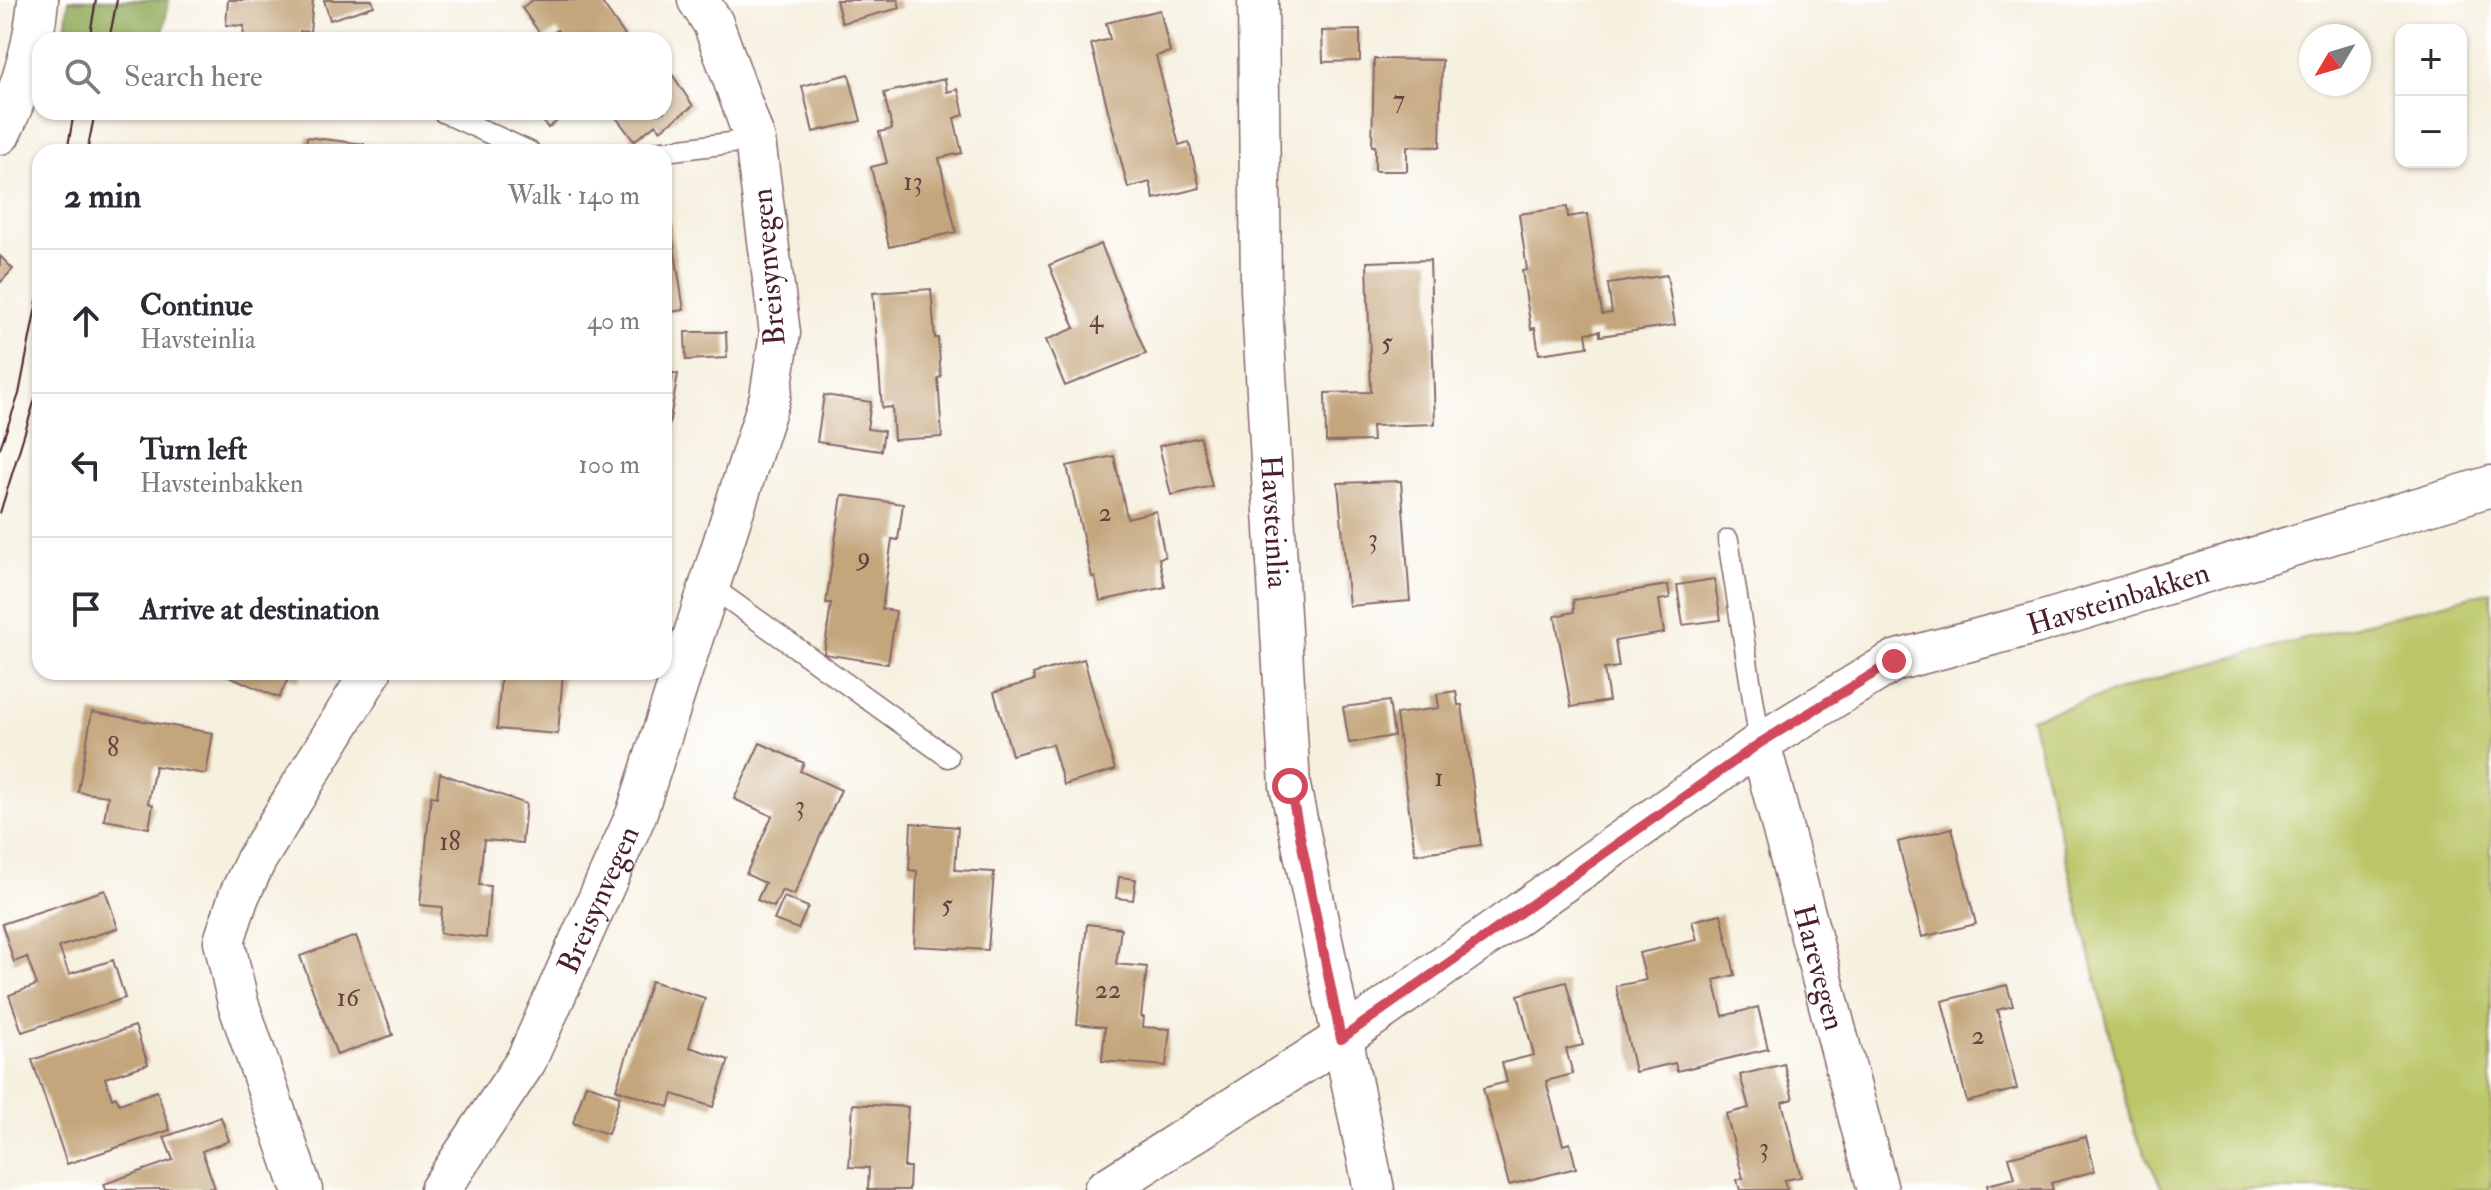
<!DOCTYPE html>
<meta charset="utf-8">
<style>
body{margin:0;font-family:"IM FELL Double Pica",serif;background:#f2f2f3;color:#2b2b33}
.controls{position:absolute;right:24px;top:24px;display:grid;overflow:hidden;border-radius:16px;box-shadow:0 2px 6px #0004}
.controls button{width:72px;height:72px;display:grid;place-items:center;padding:0;border:0;border-bottom:2px solid #e1e1e2;background:#fff;color:#2b2b33;font:40px sans-serif}
.compass{position:absolute;left:2299px;top:24px;width:72px;height:72px;border-radius:50%;background:#fff;box-shadow:0 2px 6px #0004;rotate:232deg}
.stop{position:absolute;width:24px;height:24px;margin:-18px;border:6px solid #d1495b;border-radius:50%;background:#fff}
.stop.end{background:#d1495b;border-color:#fff;box-shadow:0 2px 8px #0008}
.list{margin:0;padding:0;list-style:none}
h2{display:flex;justify-content:space-between;align-items:center;height:104px;margin:0;padding:0 32px;font-size:34px}
h2 small{font-size:26px;font-weight:400;color:#7c7c81}
.list li{display:grid;grid-template-columns:52px 1fr auto;gap:24px;align-items:center;box-sizing:border-box;height:144px;padding:0 32px;border-top:2px solid #e1e1e2}
.list b{display:block;font-size:30px;white-space:nowrap}
.list p{margin:0;font-size:26px;white-space:nowrap;color:#7c7c81}
.list em{font-size:26px;font-style:normal;color:#7c7c81}
.icon{flex:none;width:44px;height:44px;fill:none;stroke:currentColor;stroke-width:2;stroke-linecap:round;stroke-linejoin:round}
.map{position:relative;flex:none;width:2491px;height:1190px;overflow:hidden}
.search{position:absolute;background:#fff;box-shadow:0 2px 6px #0004;left:32px;top:32px;width:640px;height:88px;display:flex;align-items:center;gap:20px;box-sizing:border-box;padding:0 28px;border-radius:24px;color:#7c7c81;font-size:30px}
.panel{position:absolute;background:#fff;box-shadow:0 2px 6px #0004;left:32px;top:144px;width:640px;height:536px;border-radius:24px}
.map>svg:first-child{display:block}
.green{fill:#bac668;stroke:#82724a;stroke-width:2}
.forest{fill:#93ab5c;stroke:#6e6544;stroke-width:2}
.building{fill:#c4a67d}
.lines{fill:none;stroke-linecap:round;stroke-linejoin:round}
.service-casing{stroke:#86686a;stroke-width:23}
.minor-casing{stroke:#86686a;stroke-width:43}
.service{stroke:#fff;stroke-width:20}
.minor{stroke:#fff;stroke-width:40}
.tram{stroke:#4a1f2b;stroke-width:2}
.route{stroke:#d1495b;stroke-width:10}
.labels{text-anchor:middle;stroke-width:6;stroke-linejoin:round;paint-order:stroke}
.number-label{font-size:26px;fill:#684140}
.street-label{font-size:30px;fill:#4a1f2b;stroke:#fff}
</style>
<div class="map">
<svg width="2491" height="1190" viewBox="0 0 2491 1190">
<rect width="100%" height="100%" fill="#fff"/>
<filter id="ink" filterUnits="userSpaceOnUse"><feTurbulence type="fractalNoise" baseFrequency=".0125" numOctaves="2"/><feDisplacementMap in="SourceGraphic" scale="16" xChannelSelector="R" yChannelSelector="G"/><feConvolveMatrix kernelMatrix="1 2 1 2 8 2 1 2 1" color-interpolation-filters="sRGB"/></filter>
<filter id="wash" filterUnits="userSpaceOnUse"><feTurbulence type="fractalNoise" baseFrequency=".006" numOctaves="4" result="noise"/><feDisplacementMap in="SourceGraphic" scale="32" xChannelSelector="R" yChannelSelector="G"/><feGaussianBlur stdDeviation="1.8" result="paint"/><feColorMatrix in="noise" values="0 0 0 0 0 0 0 0 0 0 0 0 0 0 0 0 0 1.4 0 .05"/><feComposite in="paint" operator="in"/></filter>
<g filter="url(#wash)">
<rect width="100%" height="100%" fill="#f6f0df"/>
<path class="green" d="M2491 591V1190H2163L2134 1131 2031 718 2181 671Z"/>
<path class="forest" d="M69 0H169L162 40H79L65 30Z"/>
<g id="blocks">
<path class="building" d="M228 0H313L310 32 300 31 299 40H243L244 26 226 25Z
M324 0H372L374 6 330 20Z
M533 0H600L628 40H564L557 30 544 39 522 8Z
M836 0H898L900 8 842 23Z
M1160 10 1170 52 1156 56 1179 145 1189 142 1200 188 1154 199 1150 182 1128 188 1091 44 1110 39 1106 23Z
M1360 30V61L1323 62 1322 31Z
M1374 59 1442 60 1440 147 1407 146V171H1375V146H1372Z
M670 71 693 106 660 130 656 124 634 141 612 112H664V72Z
M849 74 861 121 813 132 802 86Z
M945 79 947 92 958 89 964 115 954 118 962 153 939 158 956 232 889 247 871 167 887 163 879 132 892 129 884 93Z
M536 112H569L548 128Z
M307 137 364 144 363 152H305Z
M1567 207 1568 217 1587 214 1602 314 1612 313 1608 284 1667 275 1675 325 1600 336V331L1586 333 1588 347 1539 354 1535 328 1531 329 1522 271 1527 270 1519 214Z
M670 221 684 310 664 313V222Z
M1101 244 1146 354 1065 386 1046 340 1075 328 1049 265Z
M0 256 13 269 0 283Z
M1430 260 1435 424 1372 426 1373 441 1326 442 1325 393 1371 392 1367 262Z
M931 289 935 338H938L941 377 938 378 942 437 894 440 892 407 882 408 873 293Z
M685 332H726L727 358 686 360Z
M664 371 678 374 667 437H664Z
M824 395 871 402 867 429 884 431 881 451 817 442Z
M1200 437 1212 486 1171 495 1159 446Z
M1114 456 1127 518 1156 511 1165 557 1159 558 1165 587 1100 601 1095 577H1092L1067 466Z
M1401 481 1410 601 1349 606 1338 483Z
M842 495 903 504 898 540 892 539 882 609 896 611 888 664 824 654 831 603H826Z
M1714 579 1721 620 1683 625 1677 585Z
M1668 585 1670 598 1659 600 1664 633 1615 641 1619 667 1604 669 1609 701 1571 707 1555 616 1574 612 1573 600Z
M1084 659 1115 770 1064 785 1052 744 1012 755 994 692 1035 680 1033 674Z
M220 672H303L299 681 289 677 279 698Z
M501 672H563L558 734 497 729Z
M1456 691 1458 705H1462L1481 845 1415 854 1396 714 1439 708 1437 694Z
M1389 701 1394 736 1349 743 1343 707Z
M92 712 213 733 206 774 155 766 148 803 153 805 149 828 104 820 108 796 78 792Z
M760 743 804 763 800 771 841 790 794 895 782 890 774 907 757 900 765 883 746 874 772 816 734 799Z
M440 773 526 804 522 843 484 840 479 885 490 886 486 938 440 933 442 907 420 905 431 796 437 797Z
M911 823 958 827 955 870 994 872 988 950 914 946 917 871 909 870Z
M1952 828 1976 924 1922 937 1898 842Z
M1119 877 1136 879 1133 900 1116 898Z
M105 890 118 928 59 947 69 974 113 960 125 998 22 1032 9 995 37 985 27 957 14 962 2 924Z
M784 897 808 907 798 929 774 920Z
M1721 914 1735 975 1714 980 1723 1016 1758 1007 1768 1049 1677 1071 1675 1063 1635 1072 1616 986 1646 980 1639 953 1697 940 1692 921Z
M1087 924 1121 928 1116 964 1147 967 1141 1017H1144L1143 1027 1170 1029 1166 1066 1102 1061 1105 1027 1077 1024Z
M356 936 393 1035 337 1055 300 956Z
M651 981 705 998 689 1047 729 1060 713 1107 673 1094 669 1107 616 1089Z
M1566 982 1583 1045 1566 1049 1573 1074 1546 1081 1563 1145 1570 1143 1576 1168 1509 1185 1483 1088 1507 1082 1502 1063 1534 1055 1518 995Z
M2007 985 2013 1006 1997 1010 2017 1089 1967 1102 1942 1001Z
M135 1026 148 1064 105 1078 112 1099 116 1097 119 1104 157 1091 170 1130 67 1164 32 1060Z
M1784 1064 1793 1099 1782 1102 1801 1177 1784 1180 1787 1190H1740L1737 1180 1743 1178 1726 1114 1749 1108 1740 1075Z
M586 1084 620 1096 608 1134 573 1123Z
M853 1104 908 1107 904 1167H910L909 1190H868L869 1168 849 1167Z
M221 1117 229 1141 202 1151 215 1188 106 1190 104 1184 173 1160 164 1137Z
M2086 1137 2095 1171 2051 1183 2053 1190H1988L1987 1185 2015 1178 2009 1157Z"/>
</g>
</g>
<g filter="url(#ink)">
<use href="#blocks" fill-opacity="0" stroke="#86686a" stroke-width="2"/>
<g class="lines">
<g class="service-casing">
<path id="service" d="M443 112 530 152
M656 152 755 140
M1728 540 1760 743
M709 585 948 757"/>
</g>
<g class="minor-casing">
<g id="minor">
<path id="s1" d="M1258 0 1261 289 1290 786 1374 1190"/>
<path d="M0 134C20 93 34 46 38 0"/>
<path id="s2" d="M1760 743 1878 1190"/>
<path d="M302 1190 238 1003 224 941 239 896 256 860 371 672"/>
<path id="s3" d="M440 1190 526 1061 636 815 770 397 780 333 755 140 713 23 698 0"/>
<path id="s4" d="M1104 1190 1341 1039 1760 743 1894 661 2034 624 2491 486"/>
</g>
</g>
<use href="#service" class="service"/>
<use href="#minor" class="minor"/>
<path class="tram" d="M89 40 96 0
M109 40 117 0
M67 152 74 112
M87 152 95 112
M0 448 19 394 40 286
M0 513 40 383"/>
</g>
</g>
<g class="lines" filter="url(#ink)">
<path class="route" d="M1290 786 1341 1039 1760 743 1894 661"/>
</g>
<g class="labels">
<g class="number-label">
<text x="1399" y="108">7</text>
<text x="913" y="190">13</text>
<text x="1096" y="327">4</text>
<text x="1387" y="351">5</text>
<text x="1105" y="521">2</text>
<text x="1373" y="547">3</text>
<text x="864" y="565">9</text>
<text x="113" y="756">8</text>
<text x="1439" y="786">1</text>
<text x="800" y="814">3</text>
<text x="450" y="850">18</text>
<text x="947" y="913">5</text>
<text x="1108" y="998">22</text>
<text x="348" y="1006">16</text>
<text x="1978" y="1044">2</text>
<text x="1764" y="1156">3</text>
</g>
<g class="street-label">
<text transform="translate(768 267) rotate(-95)" y="10">Breisynvegen</text>
<text dy="10" stroke="none"><textPath href="#s1" startOffset="522">Havsteinlia</textPath></text>
<text dy="10" stroke="none"><textPath href="#s4" startOffset="1184">Havsteinbakken</textPath></text>
<text dy="10" stroke="none"><textPath href="#s3" startOffset="332">Breisynvegen</textPath></text>
<text dy="10" stroke="none"><textPath href="#s2" startOffset="232">Harevegen</textPath></text>
</g>
</g>
</svg>
<div class="controls">
<button>+</button>
<button>−</button>
</div>
<svg class="compass" viewBox="-18 -18 36 36"><path d="M0-13l5 13h-10z" fill="#e53935"/><path d="M0 13l5-13h-10z" fill="#7c7c81"/></svg>
<div class="stop" style="left:1290px;top:786px"></div>
<div class="stop end" style="left:1894px;top:661px"></div>
<div class="search"><svg class="icon" aria-label="search" viewBox="0 0 24 24"><circle cx="10" cy="10" r="6"/><path d="M15 15l6 6"/></svg>Search here</div>
<section class="panel">
<h2>2 min<small>Walk · 140 m</small></h2>
<ul class="list">
<li><svg class="icon" aria-label="ahead" viewBox="0 0 24 24"><path d="M12 20V5M6 11l6-6 6 6"/></svg><div><b>Continue</b><p>Havsteinlia</p></div><em>40 m</em></li>
<li><svg class="icon" aria-label="left" viewBox="0 0 24 24"><path d="M17 20v-9H6M10 6l-5 5 5 5"/></svg><div><b>Turn left</b><p>Havsteinbakken</p></div><em>100 m</em></li>
<li><svg class="icon" aria-label="arrive" viewBox="0 0 24 24"><path d="M6 21V4h12l-3 4 3 4H6"/></svg><div><b>Arrive at destination</b></div></li>
</ul>
</section>
</div>
